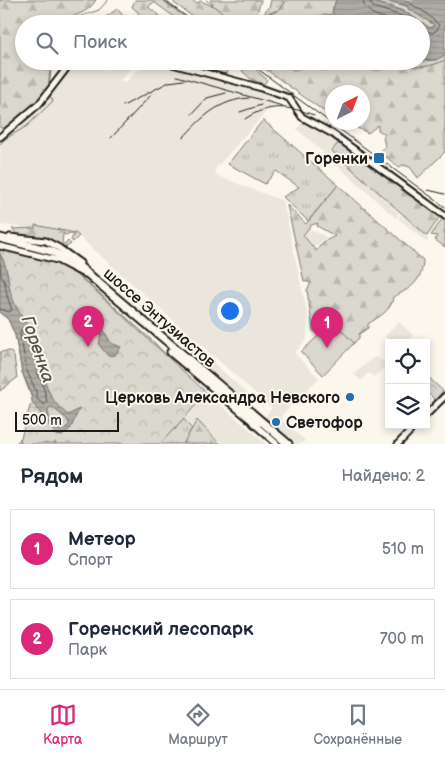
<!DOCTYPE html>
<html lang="ru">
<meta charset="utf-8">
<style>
body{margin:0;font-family:"Balsamiq Sans",sans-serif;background:#f6f6f7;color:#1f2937}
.controls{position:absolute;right:15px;bottom:15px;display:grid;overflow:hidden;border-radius:0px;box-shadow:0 2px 8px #0003}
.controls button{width:45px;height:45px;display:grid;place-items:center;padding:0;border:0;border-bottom:1px solid #e0e1e3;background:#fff;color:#1f2937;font:25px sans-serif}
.compass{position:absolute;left:325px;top:85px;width:45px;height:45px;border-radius:50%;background:#fff;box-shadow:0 2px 8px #0003;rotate:42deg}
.scale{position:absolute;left:15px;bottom:12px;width:104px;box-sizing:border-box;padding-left:5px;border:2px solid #1c1c1c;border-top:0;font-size:14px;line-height:18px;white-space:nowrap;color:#1c1c1c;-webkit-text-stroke:4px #fbf7ec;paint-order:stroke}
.you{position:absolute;left:229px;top:310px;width:18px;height:18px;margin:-12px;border:4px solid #fff;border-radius:50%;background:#1a73e8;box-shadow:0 0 0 8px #1a73e833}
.badge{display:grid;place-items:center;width:32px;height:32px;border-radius:50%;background:#db2777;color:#fff;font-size:16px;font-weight:700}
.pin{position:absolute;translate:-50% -41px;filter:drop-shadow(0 1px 2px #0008)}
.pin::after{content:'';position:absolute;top:26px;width:18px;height:15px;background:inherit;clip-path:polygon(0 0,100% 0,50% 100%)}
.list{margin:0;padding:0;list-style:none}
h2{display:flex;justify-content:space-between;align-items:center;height:65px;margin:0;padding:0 20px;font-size:21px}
h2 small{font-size:16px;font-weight:400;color:#747a83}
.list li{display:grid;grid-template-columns:32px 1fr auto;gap:15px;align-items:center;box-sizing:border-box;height:80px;margin:0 10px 10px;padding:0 10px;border:1px solid #e0e1e3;border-radius:0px}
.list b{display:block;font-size:19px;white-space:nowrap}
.list p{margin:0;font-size:16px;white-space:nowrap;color:#747a83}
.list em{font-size:16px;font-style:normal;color:#747a83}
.icon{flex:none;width:28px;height:28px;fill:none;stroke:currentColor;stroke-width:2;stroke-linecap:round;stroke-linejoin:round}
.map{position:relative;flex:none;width:445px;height:444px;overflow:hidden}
.search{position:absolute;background:#fff;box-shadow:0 2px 8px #0003;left:15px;right:15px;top:15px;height:55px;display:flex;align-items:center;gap:12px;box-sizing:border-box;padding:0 18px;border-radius:28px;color:#747a83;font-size:19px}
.sheet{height:245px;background:#fff}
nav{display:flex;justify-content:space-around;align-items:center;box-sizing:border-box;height:70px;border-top:1px solid #e0e1e3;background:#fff;font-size:14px;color:#747a83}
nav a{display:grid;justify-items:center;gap:2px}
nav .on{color:#db2777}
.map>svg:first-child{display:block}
.built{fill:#eae6dc}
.grass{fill:url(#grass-tufts);stroke:#7b7a75}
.forest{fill:url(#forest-firs);stroke:#7b7a75;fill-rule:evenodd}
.wetland{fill:url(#wetland-marsh);stroke:#7b7a75}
.park{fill:url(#park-crowns);stroke:#7b7a75}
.garden{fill:#dad7ce;stroke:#7b7a75}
.water{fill:url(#water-rules);stroke:#74726e;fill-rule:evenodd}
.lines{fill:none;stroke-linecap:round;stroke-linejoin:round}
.shore{stroke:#575653;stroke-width:1}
.stream{stroke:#74726e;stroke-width:1}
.primary-casing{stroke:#1c1c1c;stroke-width:9}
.highway-casing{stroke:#1c1c1c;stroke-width:11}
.primary{stroke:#fbf7ec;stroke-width:5}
.highway{stroke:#fbf7ec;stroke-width:7}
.rail{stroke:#1c1c1c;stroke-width:1}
.poi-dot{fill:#1f6fb2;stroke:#fbf7ec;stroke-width:2}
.labels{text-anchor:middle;stroke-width:4;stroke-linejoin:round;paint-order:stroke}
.poi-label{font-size:16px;font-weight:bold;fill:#1c1c1c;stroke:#fbf7ec;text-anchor:end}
.street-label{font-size:16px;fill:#1c1c1c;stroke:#fbf7ec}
.water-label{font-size:18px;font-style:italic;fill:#575653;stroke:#fbf7ec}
</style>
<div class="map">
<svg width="445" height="444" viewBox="0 0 445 444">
<defs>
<pattern id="grass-tufts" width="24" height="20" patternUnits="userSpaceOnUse" patternTransform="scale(1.25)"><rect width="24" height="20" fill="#dad7ce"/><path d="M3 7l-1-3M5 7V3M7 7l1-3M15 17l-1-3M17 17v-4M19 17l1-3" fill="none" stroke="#bab8b0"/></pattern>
<pattern id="forest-firs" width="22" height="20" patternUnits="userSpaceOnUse" patternTransform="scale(1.25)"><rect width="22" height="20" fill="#dad7ce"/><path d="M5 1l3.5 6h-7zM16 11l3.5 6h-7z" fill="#bab8b0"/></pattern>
<pattern id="wetland-marsh" width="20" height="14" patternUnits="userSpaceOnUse" patternTransform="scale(1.25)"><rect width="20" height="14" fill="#dad7ce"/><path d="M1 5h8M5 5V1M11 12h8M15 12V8" fill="none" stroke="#bab8b0"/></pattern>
<pattern id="park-crowns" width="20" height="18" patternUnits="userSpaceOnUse" patternTransform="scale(1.25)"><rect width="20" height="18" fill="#dad7ce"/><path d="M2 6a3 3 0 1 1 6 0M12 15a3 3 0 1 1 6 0" fill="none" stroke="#bab8b0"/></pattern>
<pattern id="water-rules" width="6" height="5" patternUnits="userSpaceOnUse" patternTransform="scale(1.25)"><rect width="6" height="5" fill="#afaca5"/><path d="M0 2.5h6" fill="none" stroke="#96938d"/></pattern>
</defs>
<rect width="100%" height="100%" fill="#fbf7ec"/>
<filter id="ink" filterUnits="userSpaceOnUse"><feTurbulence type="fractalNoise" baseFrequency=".02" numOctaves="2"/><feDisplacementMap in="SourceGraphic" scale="10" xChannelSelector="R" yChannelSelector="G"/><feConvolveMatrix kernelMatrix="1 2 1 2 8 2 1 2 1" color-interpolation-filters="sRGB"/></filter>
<g filter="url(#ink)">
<path class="built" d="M77 61H93L115 76 100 64 102 61 131 62 133 64 122 79 119 78 125 83 147 61H154L270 93 272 110 266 112 215 169V172L218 176 283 201 308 317 307 339 294 353 319 378 281 416 283 418 282 421 305 440 302 444H295L264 418 272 408 75 233 35 226V228L0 225V139L38 109Z
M304 120 340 141 332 150 398 212 397 219 297 129Z
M400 214 427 236 428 241 426 242 399 219Z
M309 228 326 237 314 248 303 235Z
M399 322 413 335 406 343H392L385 336Z
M196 347 248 394 242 401 190 354Z
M374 357 381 359 387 365 374 377 368 373 361 381 354 374Z
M207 393 266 444H220L211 433 192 426 183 417Z"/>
<path class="grass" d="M445 55V60C429 68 412 70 396 61 414 61 429 63 445 55Z
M263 120 338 185 308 221 283 197 299 187 276 171 265 184 228 164Z
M183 418 192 429 184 444H153L169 425 175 430Z"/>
<path class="forest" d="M0 0H96C86 16 74 12 66 24H24V61H51L48 89 34 107 9 128H0Z
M135 0H162L194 24H175L177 19 154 2 148 7 164 19 160 24H141L138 12 132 7Z
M174 0H192L196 3 201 1 212 6 213 4 210 0H261L257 13 261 16C272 13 282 12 286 0H336L332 12 345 24H203L174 3Z
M367 0C390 0 421 6 434 26L430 28 404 11Z
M117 9 122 14V18L117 24H73L77 21 82 22 102 20Z
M445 60V152L418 178 410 167 403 165 399 167 381 153 380 151 385 146 383 137 385 134 378 130V125L368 133 347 123 362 122V92H332V117L254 61H396C412 70 429 68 445 60Z
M173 61H218L228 73 224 74Z
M244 68H254L267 80 264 84 252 80 242 71Z
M337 144 347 146 441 215 427 236 332 151Z
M338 185 423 260C423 281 410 289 393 297 392 311 378 317 368 324V328L359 334V338L354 343 333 322 321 333 313 331 307 290 311 283 304 281 287 205 306 224ZM318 223 317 226 335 236 323 242 316 251 303 235 311 225Z
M443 218H445V247L435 240 437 236 431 235Z
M35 225 75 233 79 236 73 242 71 240 74 234 70 233 66 235 63 234 62 243 65 245 68 241 71 244 65 248 46 239 20 236 12 229 35 228Z
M80 276 154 342 174 363 77 277Z
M10 351 14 356 17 378 0 391V352Z
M197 420 220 444H183Z"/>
<path class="wetland" d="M271 0H284C282 12 273 11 264 15L267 8H269Z"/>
<path class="park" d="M0 249 43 259 66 267 88 284 207 393 160 444H15L21 438 30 406 34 404 22 372 15 335 8 319 0 313Z
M426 375 443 391 435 400 426 391Z"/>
<path class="garden" d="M333 322 354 343 323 375 301 352Z"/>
<path class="water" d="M336 0C374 0 399 5 430 28L434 26 433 24 408 9V6L385 0H445V55L436 60 421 61V24L341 22 332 12Z
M0 254C9 268 7 282 12 297 17 311 26 321 32 334 45 364 39 393 68 415L79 409 71 428 62 436 56 435 54 432 32 402 31 393 22 372 15 335 8 319 0 313ZM52 407 68 420 69 425 64 429 58 430 50 423 48 409Z
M102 327 111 343 121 347 115 355 108 356 99 345Z"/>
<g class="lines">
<path class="shore" d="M363 0C364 18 391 18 404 24
M369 0 373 7 402 16 416 24
M404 0 426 13 439 25 437 30 432 33 421 28
M0 263 1 275 5 283 7 296 12 310 9 312 0 309
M21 330 27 336 35 358 36 371 42 382 47 401 44 405 37 399 36 391 27 371 20 333Z"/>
<path class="stream" d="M206 0 233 21 250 24
M69 24 73 19 99 10 108 0
M255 24 333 14
M49 87 51 70 49 61
M0 144 5 139 27 126 53 101 50 96
M20 438 21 444
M55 442V444"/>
<g class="primary-casing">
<path id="primary" d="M161 61 258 87 289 98 302 117 333 134 445 216
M0 137 39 104 72 61
M10 237 46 241 59 248 80 263
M0 246 57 260 84 274
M426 415 445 396
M253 423 277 444
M398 444 416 425"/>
</g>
<g class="highway-casing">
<path id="highway" d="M0 238 51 251 75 263 288 444
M171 352 257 424"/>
</g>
<use href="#primary" class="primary"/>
<use href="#highway" class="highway"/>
<path class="rail" d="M164 0 196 24
M247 61 445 207
M177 76 286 107
M123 106 169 82 184 80
M240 112 261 105
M192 114 207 98 226 93
M245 119C268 103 289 106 314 115
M111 138 151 95
M183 138C202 117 219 100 249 98
M428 190 445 194"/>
</g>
</g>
<g class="poi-dot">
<rect x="373" y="152" width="12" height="12" rx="2.5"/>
<circle cx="350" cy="397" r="5"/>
<circle cx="276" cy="422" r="5"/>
</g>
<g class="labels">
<g class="poi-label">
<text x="368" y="164">Горенки</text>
<text x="340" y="403">Церковь Александра Невского</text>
<text x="286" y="428" text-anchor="start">Светофор</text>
</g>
<g class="street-label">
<text transform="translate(160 317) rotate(41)" y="6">шоссе Энтузиастов</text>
</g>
<g class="water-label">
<text transform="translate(38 349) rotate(71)" y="6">Горенка</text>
</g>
</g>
</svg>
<div class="controls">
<button><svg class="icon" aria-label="locate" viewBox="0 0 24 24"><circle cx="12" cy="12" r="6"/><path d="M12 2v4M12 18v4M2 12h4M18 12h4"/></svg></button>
<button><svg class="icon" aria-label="layers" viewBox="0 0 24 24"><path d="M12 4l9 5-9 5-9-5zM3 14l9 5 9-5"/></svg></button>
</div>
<svg class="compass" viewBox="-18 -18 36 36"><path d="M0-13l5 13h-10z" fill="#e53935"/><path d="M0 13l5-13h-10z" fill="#747a83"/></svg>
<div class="scale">500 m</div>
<div class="you"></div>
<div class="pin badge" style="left:327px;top:348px">1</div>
<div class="pin badge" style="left:88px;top:347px">2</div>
<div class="search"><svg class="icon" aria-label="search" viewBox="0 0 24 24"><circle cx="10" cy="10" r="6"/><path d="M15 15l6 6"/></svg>Поиск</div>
</div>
<section class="sheet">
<h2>Рядом<small>Найдено: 2</small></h2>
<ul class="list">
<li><span class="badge">1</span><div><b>Метеор</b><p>Спорт</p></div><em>510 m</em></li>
<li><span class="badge">2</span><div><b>Горенский лесопарк</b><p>Парк</p></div><em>700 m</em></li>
</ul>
</section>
<nav>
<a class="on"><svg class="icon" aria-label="map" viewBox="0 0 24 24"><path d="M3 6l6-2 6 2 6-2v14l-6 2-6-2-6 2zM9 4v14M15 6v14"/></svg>Карта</a>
<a><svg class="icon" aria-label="directions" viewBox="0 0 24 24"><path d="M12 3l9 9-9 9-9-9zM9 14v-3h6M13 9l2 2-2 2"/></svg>Маршрут</a>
<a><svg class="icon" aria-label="saved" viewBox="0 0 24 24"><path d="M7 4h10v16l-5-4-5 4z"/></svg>Сохранённые</a>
</nav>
